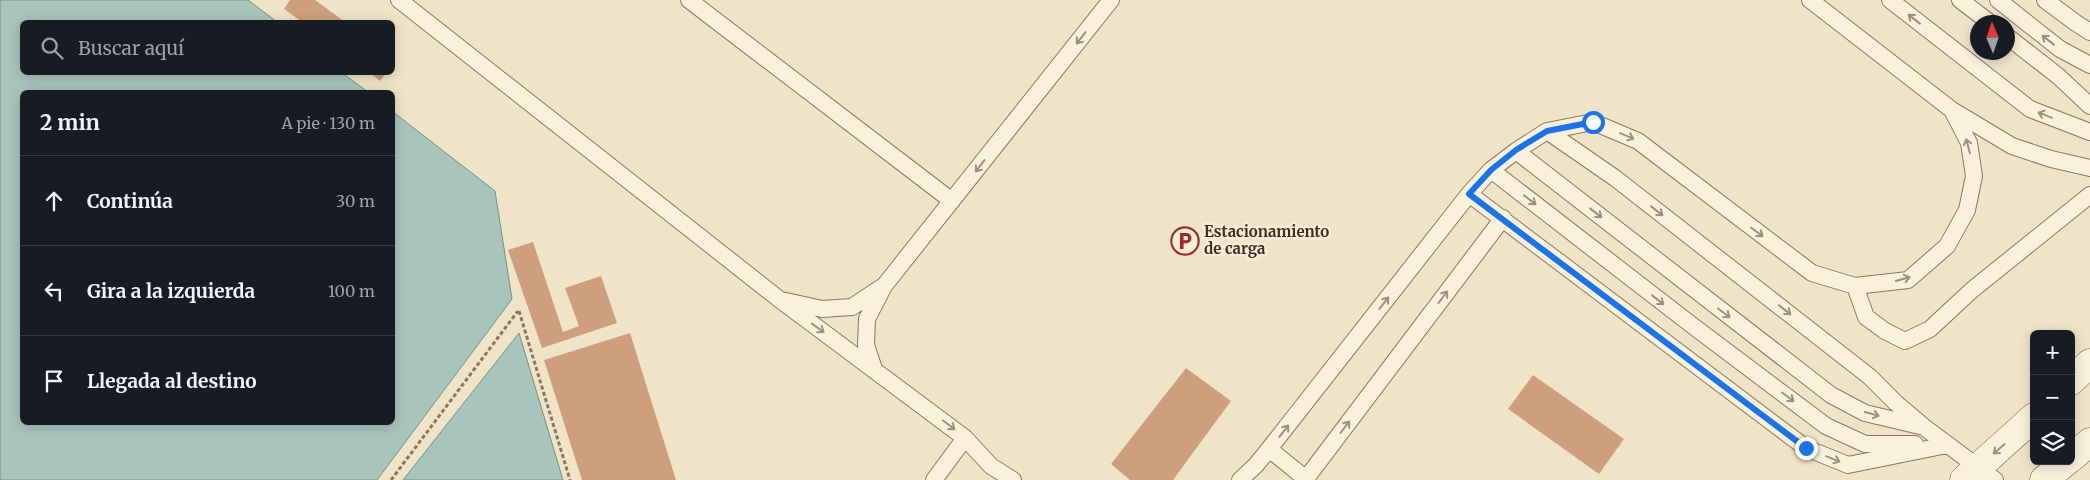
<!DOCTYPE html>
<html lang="es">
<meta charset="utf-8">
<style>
body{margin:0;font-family:Merriweather,serif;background:#20242c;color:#f1f3f6}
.controls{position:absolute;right:15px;bottom:15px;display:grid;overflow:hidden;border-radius:8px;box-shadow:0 2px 12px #0003}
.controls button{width:45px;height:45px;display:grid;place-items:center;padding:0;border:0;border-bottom:1px solid #363941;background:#171b24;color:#f1f3f6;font:25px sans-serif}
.compass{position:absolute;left:1970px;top:15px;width:45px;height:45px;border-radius:50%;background:#171b24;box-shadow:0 2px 12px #0003;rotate:358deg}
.stop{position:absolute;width:15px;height:15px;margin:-11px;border:4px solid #1a73e8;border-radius:50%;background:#fff}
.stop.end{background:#1a73e8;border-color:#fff;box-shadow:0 1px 5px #0008}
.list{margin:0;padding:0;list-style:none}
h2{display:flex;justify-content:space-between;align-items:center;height:65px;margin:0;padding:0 20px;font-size:21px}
h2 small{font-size:16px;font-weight:400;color:#9ea1a6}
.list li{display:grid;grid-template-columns:32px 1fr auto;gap:15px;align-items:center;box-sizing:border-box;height:90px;padding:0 20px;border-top:1px solid #363941}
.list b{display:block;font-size:19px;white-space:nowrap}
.list em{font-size:16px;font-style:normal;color:#9ea1a6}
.icon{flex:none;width:28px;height:28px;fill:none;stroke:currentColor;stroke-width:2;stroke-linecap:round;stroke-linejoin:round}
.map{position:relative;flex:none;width:2090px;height:480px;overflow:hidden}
.search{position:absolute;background:#171b24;box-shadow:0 2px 12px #0003;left:20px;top:20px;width:375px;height:55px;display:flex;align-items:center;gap:12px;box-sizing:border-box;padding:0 18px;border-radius:8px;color:#9ea1a6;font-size:19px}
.panel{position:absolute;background:#171b24;box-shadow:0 2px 12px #0003;left:20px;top:90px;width:375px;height:335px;border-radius:8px}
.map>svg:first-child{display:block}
.water{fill:#a9c4bc;stroke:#6f938a}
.building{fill:#cf9f7d}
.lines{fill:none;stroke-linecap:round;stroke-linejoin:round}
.service-casing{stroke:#8d765c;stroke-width:18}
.secondary-casing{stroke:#6f573f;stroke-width:29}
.path{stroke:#8d765c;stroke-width:3;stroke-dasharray:4 2.5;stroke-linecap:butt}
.service{stroke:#faf1dc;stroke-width:16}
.secondary{stroke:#faf1dc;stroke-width:28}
.oneway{stroke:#9c907e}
.route{stroke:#1a73e8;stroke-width:6}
.labels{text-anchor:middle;stroke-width:5;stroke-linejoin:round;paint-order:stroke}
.poi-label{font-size:15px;font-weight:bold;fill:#3d2e20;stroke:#f7eed8;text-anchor:start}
</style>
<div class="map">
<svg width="2090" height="480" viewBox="0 0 2090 480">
<rect width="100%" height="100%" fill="#f0e4c8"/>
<path class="water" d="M0 0H248L277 22H22V72L342 73 368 92H22V422H392L393 112 495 191 512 299 377 480H0Z
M519 333 563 480H403Z"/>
<path class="building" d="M290 0H315L345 22H302L284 9Z
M369 72H387L380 81Z
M533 242 563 332 579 326 565 288 601 276 617 323 542 348 508 250Z
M630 333 676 480H582L544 360Z
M1186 368 1231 401 1173 480H1130L1111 464Z
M1533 375 1624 439 1599 474 1508 409Z"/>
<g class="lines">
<g class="service-casing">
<path id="service" d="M399 0 779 299 965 438 991 466 1013 480
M689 0 952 201
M1890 0 2030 109 2090 132
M1960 0 1989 22
M1998 0 2060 49 2090 65
M2045 0 2076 23 2090 32
M2008 37 2058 76 2090 106
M1952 110 2012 146 2051 159 2090 168
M1547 131 1615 178 1870 377 1896 403 1922 425
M1516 151 1831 395 1865 413 1924 427 1995 480
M1491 170 1693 326 1826 426 1865 444H1915
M1469 194 1806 448 1848 465 1947 445
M1855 286 1866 317 1885 331 1905 341 1930 329 1972 290 2090 195
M786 301 822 309 852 307 882 287
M874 369 866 345 867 319 884 286 1111 0
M1269 449 1306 479
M934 480 965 438
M1240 480 1256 465 1269 449 1469 194 1491 170 1516 151 1547 131 1593 122 1638 141 1812 273 1855 286 1908 280 1947 246 1967 210 1974 176 1969 143 1952 110 1810 0
M1305 480 1503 218"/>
</g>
<g class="secondary-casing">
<path id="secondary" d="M2071 381 2090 363
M2071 458 2090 442
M1964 480 2034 417
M2044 480 2067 461"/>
</g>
<path class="path" d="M519 311 570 480
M391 480 518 311"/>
<use href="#service" class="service"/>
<use href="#secondary" class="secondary"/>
</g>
<defs><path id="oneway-shaft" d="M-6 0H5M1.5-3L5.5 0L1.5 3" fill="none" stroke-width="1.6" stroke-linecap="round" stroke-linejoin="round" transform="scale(1.25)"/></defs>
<g class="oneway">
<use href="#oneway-shaft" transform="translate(1914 19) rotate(-142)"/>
<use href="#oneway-shaft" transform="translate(1081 38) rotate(128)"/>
<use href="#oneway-shaft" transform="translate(2048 40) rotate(-142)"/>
<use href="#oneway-shaft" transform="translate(2045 115) rotate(-158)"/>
<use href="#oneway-shaft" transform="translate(1627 136) rotate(23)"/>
<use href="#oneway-shaft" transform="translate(1968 146) rotate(-105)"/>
<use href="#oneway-shaft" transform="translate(980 166) rotate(128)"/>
<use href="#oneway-shaft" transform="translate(1530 200) rotate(38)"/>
<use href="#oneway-shaft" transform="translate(1657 211) rotate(38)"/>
<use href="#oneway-shaft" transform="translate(1596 213) rotate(38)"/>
<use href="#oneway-shaft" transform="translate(1757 232) rotate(37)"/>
<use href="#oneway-shaft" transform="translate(1903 279) rotate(-16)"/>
<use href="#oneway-shaft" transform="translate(1443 297) rotate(-53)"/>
<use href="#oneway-shaft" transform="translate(1658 300) rotate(38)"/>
<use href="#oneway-shaft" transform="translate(1384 303) rotate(-52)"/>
<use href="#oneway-shaft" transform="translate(1785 310) rotate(38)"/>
<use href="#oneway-shaft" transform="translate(1724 313) rotate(37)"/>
<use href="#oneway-shaft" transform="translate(818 328) rotate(36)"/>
<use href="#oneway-shaft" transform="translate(1788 397) rotate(37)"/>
<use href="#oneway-shaft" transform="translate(1872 414) rotate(15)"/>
<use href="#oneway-shaft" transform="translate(949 425) rotate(37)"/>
<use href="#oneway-shaft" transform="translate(1345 427) rotate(-53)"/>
<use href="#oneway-shaft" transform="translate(1284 431) rotate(-52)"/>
<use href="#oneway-shaft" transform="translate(1999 449) rotate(139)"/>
<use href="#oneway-shaft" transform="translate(1833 459) rotate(22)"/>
</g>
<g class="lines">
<path class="route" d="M1593 122 1547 131 1516 150 1491 170 1469 194 1806 448"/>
</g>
<defs>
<g id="parking-ring" transform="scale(1.4375)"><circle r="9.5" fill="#f7eed8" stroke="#9e2a2b" stroke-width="1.5"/><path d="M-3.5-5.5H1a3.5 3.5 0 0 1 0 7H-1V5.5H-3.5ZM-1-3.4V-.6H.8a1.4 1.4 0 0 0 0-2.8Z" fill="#9e2a2b"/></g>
</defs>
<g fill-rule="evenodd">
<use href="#parking-ring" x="1185" y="241"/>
</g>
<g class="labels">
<g class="poi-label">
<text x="1204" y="237">Estacionamiento<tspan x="1204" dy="17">de carga</tspan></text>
</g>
</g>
</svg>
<div class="controls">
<button>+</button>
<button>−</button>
<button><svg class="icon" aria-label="layers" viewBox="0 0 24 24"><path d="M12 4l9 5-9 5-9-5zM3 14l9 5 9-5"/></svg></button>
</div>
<svg class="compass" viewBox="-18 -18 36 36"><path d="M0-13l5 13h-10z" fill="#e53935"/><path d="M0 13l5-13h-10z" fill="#9ea1a6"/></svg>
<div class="stop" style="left:1593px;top:122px"></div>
<div class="stop end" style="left:1806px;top:448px"></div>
<div class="search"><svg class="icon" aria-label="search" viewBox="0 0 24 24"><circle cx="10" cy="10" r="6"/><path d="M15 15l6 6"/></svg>Buscar aquí</div>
<section class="panel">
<h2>2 min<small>A pie · 130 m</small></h2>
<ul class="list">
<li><svg class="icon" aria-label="ahead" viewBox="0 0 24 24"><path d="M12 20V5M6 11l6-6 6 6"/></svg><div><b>Continúa</b></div><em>30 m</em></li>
<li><svg class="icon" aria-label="left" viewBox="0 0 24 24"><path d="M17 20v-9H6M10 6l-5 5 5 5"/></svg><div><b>Gira a la izquierda</b></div><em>100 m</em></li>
<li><svg class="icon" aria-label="arrive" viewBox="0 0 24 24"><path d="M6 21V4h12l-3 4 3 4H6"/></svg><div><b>Llegada al destino</b></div></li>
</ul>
</section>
</div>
